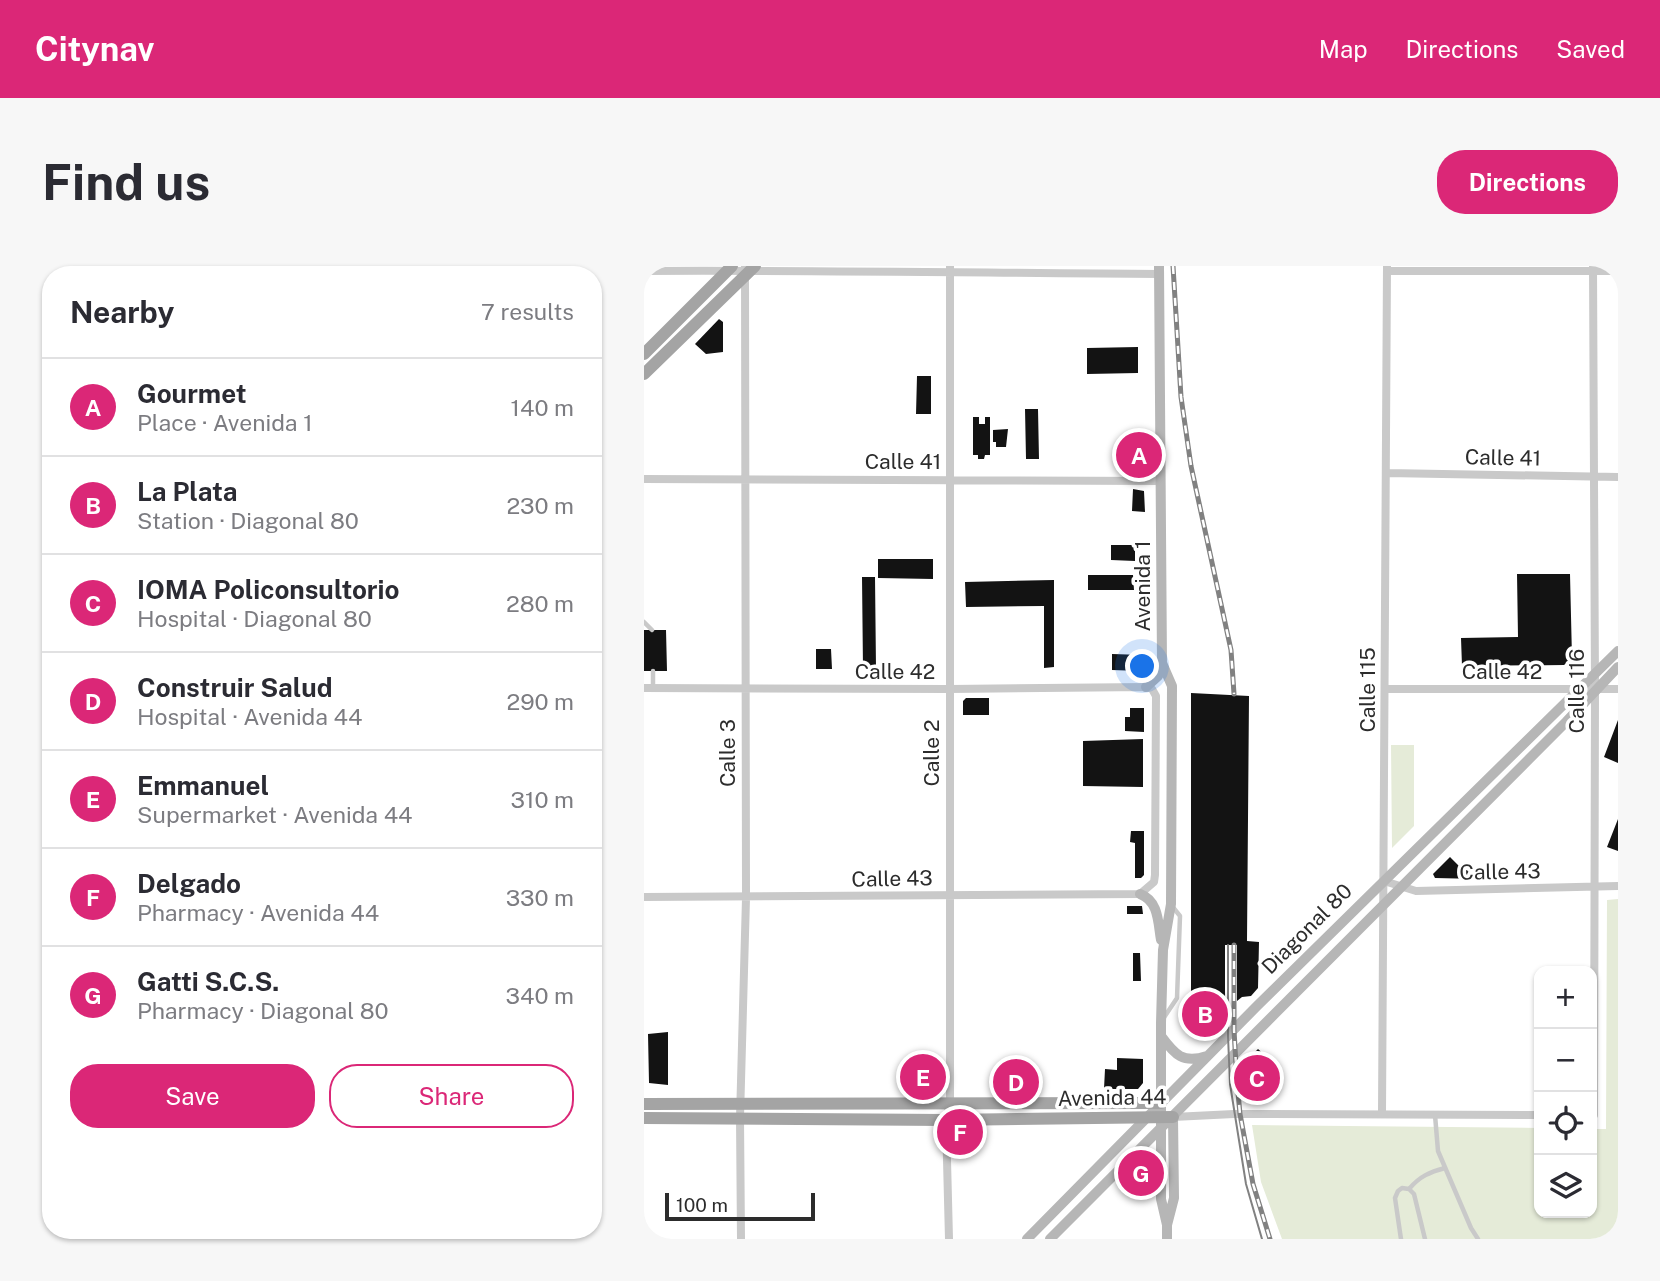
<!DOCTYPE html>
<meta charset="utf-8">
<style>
body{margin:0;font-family:"Public Sans",sans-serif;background:#f7f7f7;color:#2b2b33}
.controls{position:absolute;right:21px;bottom:21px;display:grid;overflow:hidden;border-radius:14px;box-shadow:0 2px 5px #0004}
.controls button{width:63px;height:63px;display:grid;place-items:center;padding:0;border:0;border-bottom:2px solid #e1e1e2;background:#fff;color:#2b2b33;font:35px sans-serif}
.scale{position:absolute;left:21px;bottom:18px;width:150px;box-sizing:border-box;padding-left:7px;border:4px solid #2c2c2c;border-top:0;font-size:19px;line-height:24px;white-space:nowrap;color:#2c2c2c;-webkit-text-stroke:5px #fff;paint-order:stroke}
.you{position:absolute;left:499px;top:401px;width:24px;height:24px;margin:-18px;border:5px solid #fff;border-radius:50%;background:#1a73e8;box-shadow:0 0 0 10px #1a73e833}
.badge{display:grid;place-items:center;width:46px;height:46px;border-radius:50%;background:#db2777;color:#fff;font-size:23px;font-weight:700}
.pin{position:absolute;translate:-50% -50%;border:4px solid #fff;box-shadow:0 2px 7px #0006}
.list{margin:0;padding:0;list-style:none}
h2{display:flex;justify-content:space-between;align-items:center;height:91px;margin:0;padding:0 28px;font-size:30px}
h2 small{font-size:23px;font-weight:400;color:#7c7c81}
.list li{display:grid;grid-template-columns:46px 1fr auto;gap:21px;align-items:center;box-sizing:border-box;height:98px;padding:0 28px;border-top:2px solid #e1e1e2}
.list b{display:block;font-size:26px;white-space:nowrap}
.list p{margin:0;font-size:23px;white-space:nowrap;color:#7c7c81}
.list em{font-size:23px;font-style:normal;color:#7c7c81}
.actions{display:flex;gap:14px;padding:21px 28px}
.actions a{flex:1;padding:16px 0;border:2px solid #db2777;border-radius:28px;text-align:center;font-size:24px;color:#db2777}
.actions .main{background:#db2777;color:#fff}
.icon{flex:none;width:38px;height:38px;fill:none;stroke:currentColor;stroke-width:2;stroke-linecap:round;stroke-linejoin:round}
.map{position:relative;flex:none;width:974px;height:973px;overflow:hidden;border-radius:28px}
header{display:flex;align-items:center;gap:42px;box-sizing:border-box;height:98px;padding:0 35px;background:#db2777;color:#fff}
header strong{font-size:33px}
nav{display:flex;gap:38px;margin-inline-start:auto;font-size:24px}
.intro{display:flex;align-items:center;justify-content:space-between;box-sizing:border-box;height:168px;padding:0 42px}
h1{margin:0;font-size:49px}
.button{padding:18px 32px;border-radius:28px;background:#db2777;color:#fff;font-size:24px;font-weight:700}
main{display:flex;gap:42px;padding:0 42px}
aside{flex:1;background:#fff;border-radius:28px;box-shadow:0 2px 5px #0004}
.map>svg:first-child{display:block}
.green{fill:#e5ebd8}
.building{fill:#131313}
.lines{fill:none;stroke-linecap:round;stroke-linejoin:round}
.lane{stroke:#c9c9c9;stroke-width:4.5}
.street{stroke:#c9c9c9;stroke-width:8}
.secondary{stroke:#b6b6b6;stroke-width:10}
.primary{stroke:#a4a4a4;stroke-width:12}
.tram{stroke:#818181;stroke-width:2}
.rail-casing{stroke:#818181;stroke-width:5}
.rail{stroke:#fff;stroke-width:2.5;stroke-dasharray:8;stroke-linecap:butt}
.labels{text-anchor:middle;stroke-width:7;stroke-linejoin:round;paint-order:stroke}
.street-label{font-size:21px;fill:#2c2c2c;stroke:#fff}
</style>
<header>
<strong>Citynav</strong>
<nav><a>Map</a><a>Directions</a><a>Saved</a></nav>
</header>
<div class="intro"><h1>Find us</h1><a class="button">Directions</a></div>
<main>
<aside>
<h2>Nearby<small>7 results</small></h2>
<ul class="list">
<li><span class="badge">A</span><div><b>Gourmet</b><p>Place · Avenida 1</p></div><em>140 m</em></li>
<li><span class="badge">B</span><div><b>La Plata</b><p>Station · Diagonal 80</p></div><em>230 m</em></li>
<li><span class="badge">C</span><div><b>IOMA Policonsultorio</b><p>Hospital · Diagonal 80</p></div><em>280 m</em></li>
<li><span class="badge">D</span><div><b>Construir Salud</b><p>Hospital · Avenida 44</p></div><em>290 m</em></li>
<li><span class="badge">E</span><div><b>Emmanuel</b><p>Supermarket · Avenida 44</p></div><em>310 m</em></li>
<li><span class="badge">F</span><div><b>Delgado</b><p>Pharmacy · Avenida 44</p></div><em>330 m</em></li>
<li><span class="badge">G</span><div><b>Gatti S.C.S.</b><p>Pharmacy · Diagonal 80</p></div><em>340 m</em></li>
</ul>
<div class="actions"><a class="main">Save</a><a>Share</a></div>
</aside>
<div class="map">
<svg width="974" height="973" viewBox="0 0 974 973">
<rect width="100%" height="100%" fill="#fff"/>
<path class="green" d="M747 479H770V560L748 582Z
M974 633V973H638L617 916 608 859 895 862V947H948V863H962L963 634Z"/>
<path class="building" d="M75 53 79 56V86L62 88 51 78Z
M494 81V107L443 108V82Z
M273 110H287V148H272Z
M381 143H394L395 193H382Z
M329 151H335V158H341V151H346V189H341L340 193H334V189H329Z
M364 163 362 181H352V176H349V164Z
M487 184H503L502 193 498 196H487Z
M489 223 500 225 501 246 488 245Z
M467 279H491V295L467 294Z
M234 293H289V313L234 312Z
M873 308H926L928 392 920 399 818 400 817 372 874 371Z
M444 309H489L490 324H444Z
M218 311H231L232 403H219Z
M410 314V401L400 402V340L322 341 321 316Z
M0 364H22L23 405H0Z
M172 383H187L188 403H172Z
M468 388 499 389 500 402 497 405 468 404Z
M547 427 605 430 603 675 615 676 614 722 607 730 598 731 593 735V679H581V745H577V750L582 755 569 769 547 762Z
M322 432H345V449H319V435Z
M486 442H500V466L481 465V451H486Z
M974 454V497L960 491Z
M499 473V521L439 520V475Z
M974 553V585L963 581Z
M487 565H500V609L497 612H491V577L486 576Z
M806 591 816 601 814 603 830 605 835 609V613L791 612 789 608Z
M483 640H498L499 648H483Z
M489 687H496L497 715H489Z
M24 766V819L5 817 4 768Z
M614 783 632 799 630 823H597L595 802Z
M282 791 283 812 279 816 263 817 262 792Z
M473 792 499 793V817L494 823H460L461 803 473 804Z"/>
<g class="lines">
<path class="lane" d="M0 356 8 364
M9 405V421
M519 753 533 732 536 650 528 640
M791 849 794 885 827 962 834 973
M765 923 770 928 781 973
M757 973 751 932 754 925 758 922 765 923C776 910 786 906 801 902"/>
<path class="street" d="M0 5C172 4 344 7 515 8
M743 5H974
M743 207 974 211
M0 213 517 215
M0 422 306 423 502 421 508 423 512 430 511 609 510 616 496 628 0 631
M741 423H974
M740 615 772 625 974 620
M738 847 743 0
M948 849H950L951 424 949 0
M529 851 590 848 895 849
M97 973 96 852 102 632 101 0
M305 973 302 854 306 838V0"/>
<path class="secondary" d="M515 0 518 397 528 420 527 638 519 684 517 757V933L523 959
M502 421 514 410 518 397
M496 628C515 635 514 657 517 674
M517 770C531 789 539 798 563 790
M383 973 613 740 974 385
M406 973 922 456 974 401
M523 973V959L530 932 529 851"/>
<path class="primary" d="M0 88 88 0
M0 108 111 0
M0 838 517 837
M0 852 302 854 529 851"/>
<path class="tram" d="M584 679V770L586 818 602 918 618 973"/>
<g class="rail-casing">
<path id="rail" d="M529 0 537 131 547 200 587 384 590 428
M590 679V764L593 816 596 848 609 918 626 973"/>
</g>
<use href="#rail" class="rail"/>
</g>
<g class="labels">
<g class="street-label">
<text transform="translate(859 192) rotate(1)" y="7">Calle 41</text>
<text x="259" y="203">Calle 41</text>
<text transform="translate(499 320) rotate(-90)" y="7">Avenida 1</text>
<text x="251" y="413">Calle 42</text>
<text x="858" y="413">Calle 42</text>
<text transform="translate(724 424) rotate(-90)" y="7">Calle 115</text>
<text transform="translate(933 425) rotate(-90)" y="7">Calle 116</text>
<text transform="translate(84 487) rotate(-90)" y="7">Calle 3</text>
<text transform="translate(288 487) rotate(-90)" y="7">Calle 2</text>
<text transform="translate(856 606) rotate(-1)" y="7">Calle 43</text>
<text transform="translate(248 613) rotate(-1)" y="7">Calle 43</text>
<text transform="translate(663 663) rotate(-45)" y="7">Diagonal 80</text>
<text transform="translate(468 832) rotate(-1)" y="7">Avenida 44</text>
</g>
</g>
</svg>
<div class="controls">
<button>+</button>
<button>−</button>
<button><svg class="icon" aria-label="locate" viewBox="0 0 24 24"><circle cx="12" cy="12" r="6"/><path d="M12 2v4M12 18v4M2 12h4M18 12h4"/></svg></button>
<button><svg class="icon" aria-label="layers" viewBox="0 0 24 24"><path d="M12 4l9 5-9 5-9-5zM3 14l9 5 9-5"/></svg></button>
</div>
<div class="scale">100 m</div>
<div class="you"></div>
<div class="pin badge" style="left:495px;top:189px">A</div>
<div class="pin badge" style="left:561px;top:748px">B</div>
<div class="pin badge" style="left:613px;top:812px">C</div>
<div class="pin badge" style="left:372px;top:816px">D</div>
<div class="pin badge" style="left:279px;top:811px">E</div>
<div class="pin badge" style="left:316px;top:866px">F</div>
<div class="pin badge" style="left:497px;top:907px">G</div>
</div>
</main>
